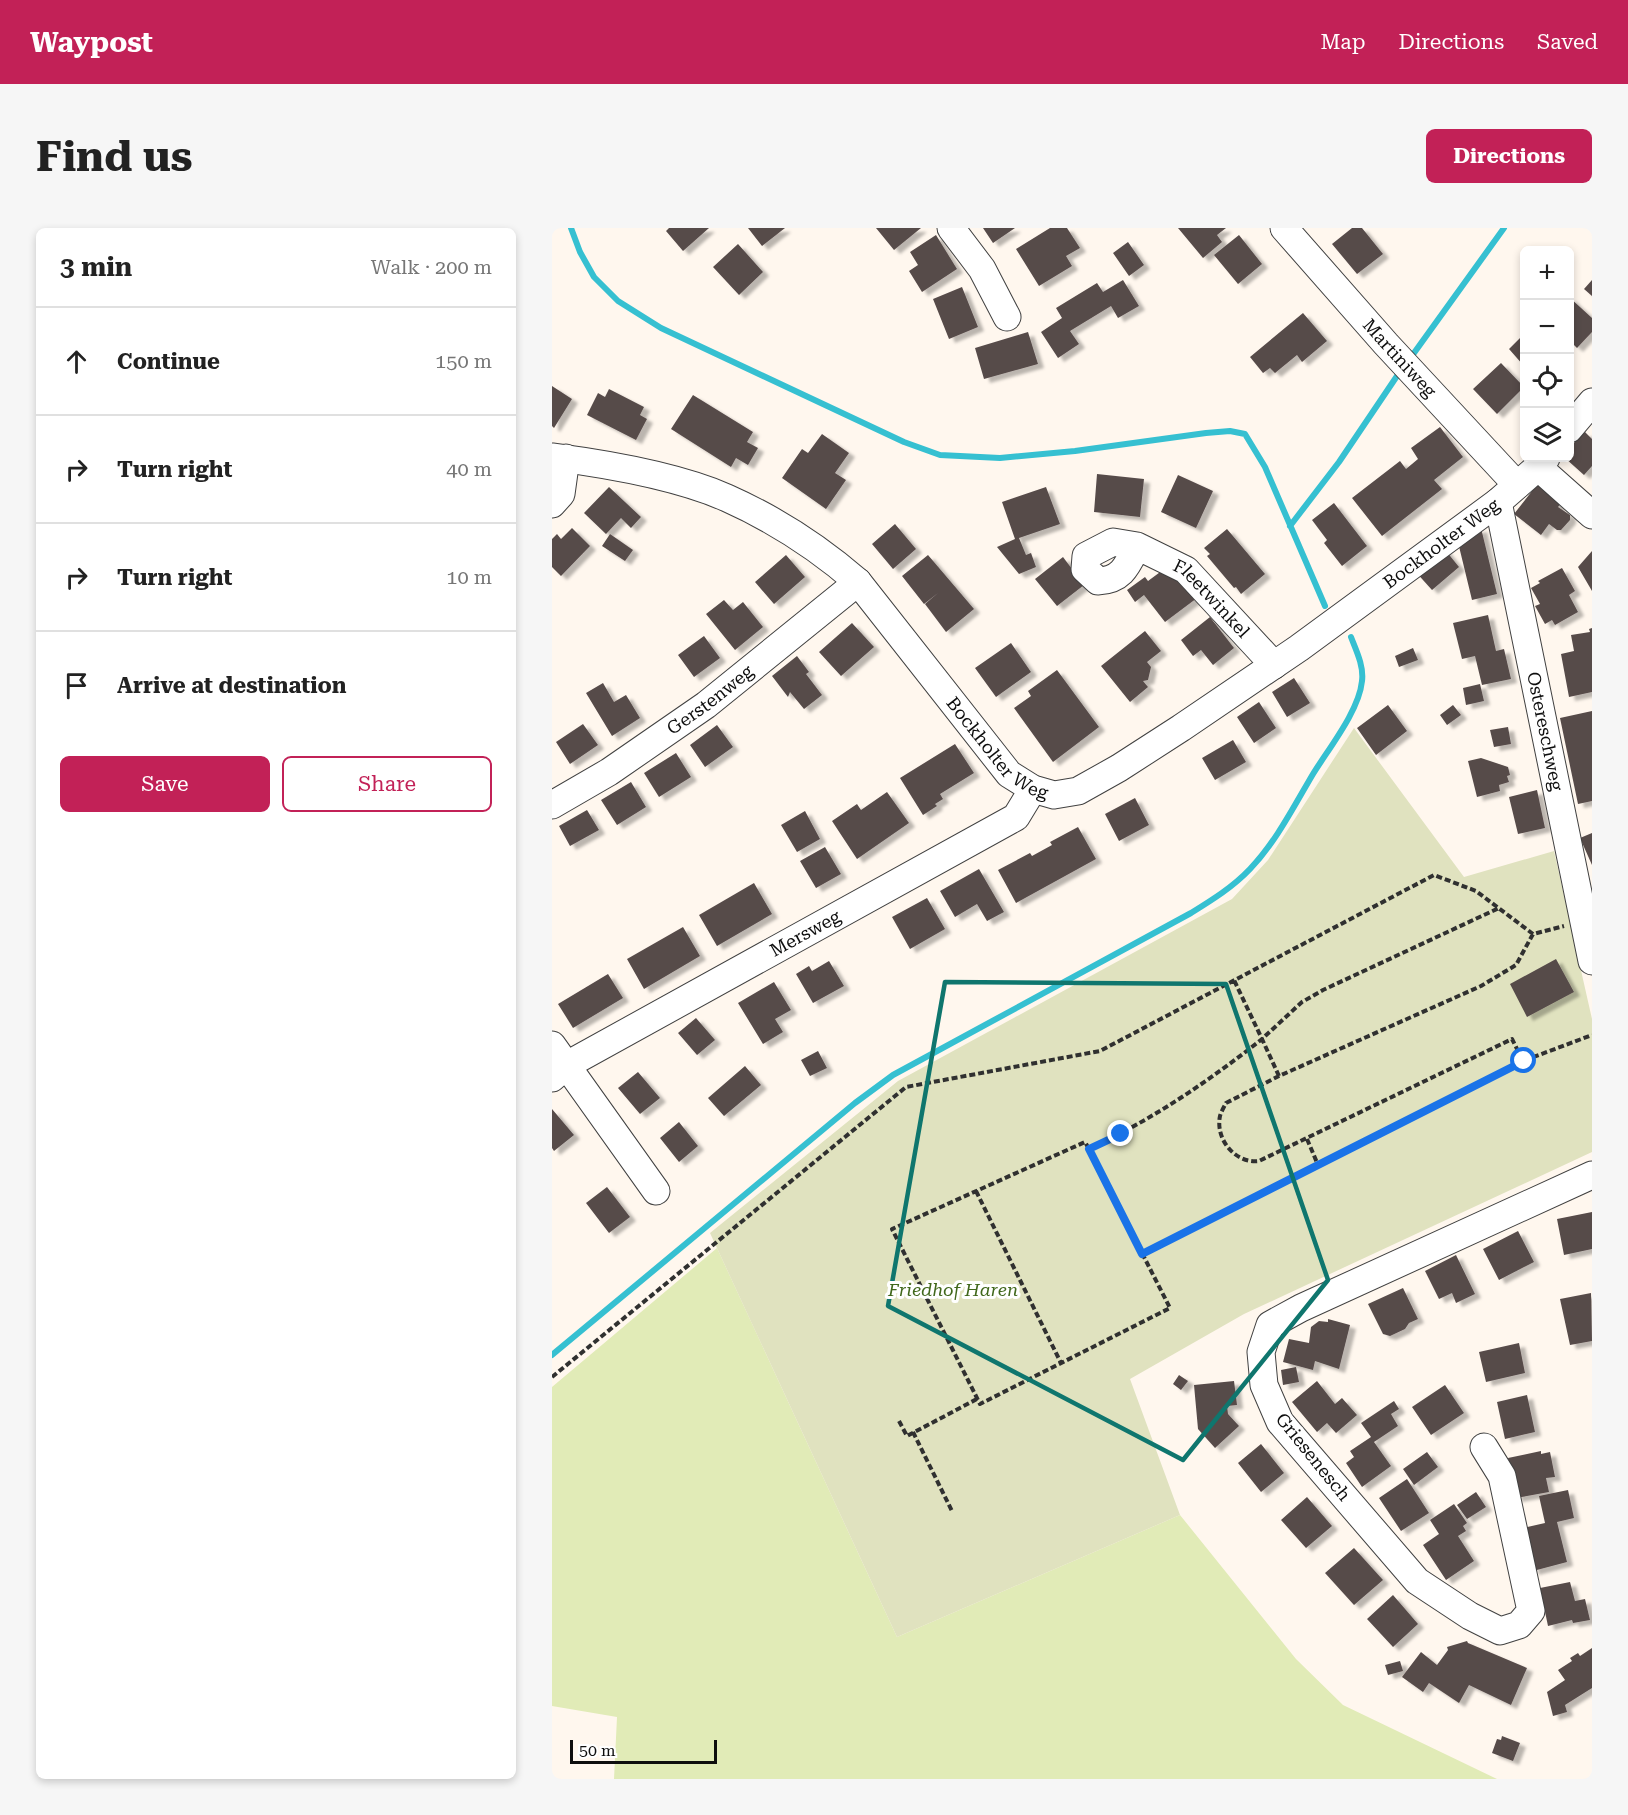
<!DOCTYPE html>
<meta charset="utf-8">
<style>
body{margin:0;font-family:"Roboto Serif",serif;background:#f6f6f6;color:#222}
.controls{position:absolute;right:18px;top:18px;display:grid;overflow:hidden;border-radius:9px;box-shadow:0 3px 9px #0003}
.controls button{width:54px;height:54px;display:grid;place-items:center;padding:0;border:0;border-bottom:2px solid #e0e0e0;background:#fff;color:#222;font:30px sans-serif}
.scale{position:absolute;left:18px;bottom:15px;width:147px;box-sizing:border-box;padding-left:6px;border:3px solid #0e0e0e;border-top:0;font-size:16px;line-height:21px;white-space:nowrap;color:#0e0e0e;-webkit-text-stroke:4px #fff;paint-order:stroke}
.stop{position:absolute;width:18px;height:18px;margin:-14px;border:4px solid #1a73e8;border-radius:50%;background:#fff}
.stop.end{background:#1a73e8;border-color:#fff;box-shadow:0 2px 6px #0008}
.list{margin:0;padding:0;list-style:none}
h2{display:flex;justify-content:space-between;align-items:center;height:78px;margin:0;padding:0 24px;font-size:26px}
h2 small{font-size:20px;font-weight:400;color:#767676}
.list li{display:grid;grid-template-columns:39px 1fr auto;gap:18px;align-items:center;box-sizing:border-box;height:108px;padding:0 24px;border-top:2px solid #e0e0e0}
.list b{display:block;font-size:22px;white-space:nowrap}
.list em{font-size:20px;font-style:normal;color:#767676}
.actions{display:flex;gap:12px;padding:18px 24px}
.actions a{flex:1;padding:14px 0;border:2px solid #c22157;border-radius:9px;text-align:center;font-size:21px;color:#c22157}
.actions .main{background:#c22157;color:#fff}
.icon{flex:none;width:33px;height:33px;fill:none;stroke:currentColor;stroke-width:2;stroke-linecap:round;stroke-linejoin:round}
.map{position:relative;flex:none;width:1040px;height:1551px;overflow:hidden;border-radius:9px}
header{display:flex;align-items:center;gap:36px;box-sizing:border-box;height:84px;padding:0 30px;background:#c22157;color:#fff}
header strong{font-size:28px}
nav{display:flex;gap:33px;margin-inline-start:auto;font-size:21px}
.intro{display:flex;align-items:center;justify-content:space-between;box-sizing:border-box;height:144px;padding:0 36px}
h1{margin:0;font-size:42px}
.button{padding:15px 27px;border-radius:9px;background:#c22157;color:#fff;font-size:21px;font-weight:700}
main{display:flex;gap:36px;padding:0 36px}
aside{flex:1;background:#fff;border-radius:9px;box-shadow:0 3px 9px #0003}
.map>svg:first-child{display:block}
.green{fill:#e1ebb7}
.cemetery{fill:#e0e2bf}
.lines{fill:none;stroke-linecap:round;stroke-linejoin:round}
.stream{stroke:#36c0d1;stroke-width:6}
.building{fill:#574b4a;filter:url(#shadow)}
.minor-casing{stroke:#414141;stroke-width:29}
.path{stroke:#303030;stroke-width:4;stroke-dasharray:6 3;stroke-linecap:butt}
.minor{stroke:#fff;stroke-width:27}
.route{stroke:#1a73e8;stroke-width:8}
.marked{fill:none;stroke:#0f766e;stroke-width:4.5;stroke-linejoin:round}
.labels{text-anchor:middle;stroke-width:6;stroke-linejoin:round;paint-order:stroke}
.street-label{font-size:18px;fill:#0e0e0e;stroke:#fff}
.park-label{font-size:18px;font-style:italic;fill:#41681c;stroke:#fff}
</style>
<header>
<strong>Waypost</strong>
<nav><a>Map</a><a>Directions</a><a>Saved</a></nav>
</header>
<div class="intro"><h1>Find us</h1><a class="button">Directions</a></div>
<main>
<aside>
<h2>3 min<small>Walk · 200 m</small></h2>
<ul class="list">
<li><svg class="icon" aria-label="ahead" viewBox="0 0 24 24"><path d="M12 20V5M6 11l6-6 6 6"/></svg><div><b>Continue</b></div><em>150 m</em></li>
<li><svg class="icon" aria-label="right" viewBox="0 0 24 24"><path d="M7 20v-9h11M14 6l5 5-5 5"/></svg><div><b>Turn right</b></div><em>40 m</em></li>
<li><svg class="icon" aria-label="right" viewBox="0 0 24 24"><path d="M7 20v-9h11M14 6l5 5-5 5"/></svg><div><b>Turn right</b></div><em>10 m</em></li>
<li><svg class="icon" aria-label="arrive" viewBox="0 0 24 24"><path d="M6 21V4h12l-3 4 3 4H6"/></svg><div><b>Arrive at destination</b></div></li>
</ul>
<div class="actions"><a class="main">Save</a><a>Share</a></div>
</aside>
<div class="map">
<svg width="1040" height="1551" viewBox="0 0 1040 1551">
<defs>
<filter id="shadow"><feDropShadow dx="6" dy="4" stdDeviation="1.5" flood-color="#0004"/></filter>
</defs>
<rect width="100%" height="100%" fill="#fff7ee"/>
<path class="green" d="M165 1020 345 1409 628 1287 744 1431 791 1477 945 1551H62L65 1489 0 1478V1159Z"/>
<path class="cemetery" d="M802 500 912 649 1002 623 1040 791V924L692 1086 578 1151 628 1287 345 1409 158 1005 346 853 680 671 716 632Z"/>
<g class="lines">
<path class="stream" d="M19 0 28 24 42 49 66 73 109 100 352 214 388 227 448 230 523 223 654 205 678 203 693 206 713 239 773 378
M862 125 952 0
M738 298 787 234 845 148
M0 1127 303 875 341 847 639 685C660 672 681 659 698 641 724 614 742 578 761 546 777 520 807 483 810 453 812 438 804 422 799 409"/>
</g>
<path class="building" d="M117 0H157L131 23 114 3Z
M196 0H233L210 18Z
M324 0H369L342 22Z
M431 0H463L441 15Z
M498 0H515L528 20 514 28 520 38 487 58 464 21Z
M626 0H674L665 7 670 14 651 30Z
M800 0H810L831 26 805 46 780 16Z
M384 7 405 41 370 64 357 43 366 37 358 24Z
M687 7 710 36 686 56 662 27Z
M576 14 592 37 577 48 561 25Z
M186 16 211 44 187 67 161 39Z
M571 52 587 78 566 90 559 78 518 103 527 116 506 130 489 104 510 90 504 80 545 55 551 64Z
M1040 52V68L1032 61Z
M410 59 426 99 397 111 381 71Z
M1017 69 1040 90V104L1025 120 1017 112Z
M751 85 775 113 750 134 745 127 723 145 718 140 711 145 698 129Z
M476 104 486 136 432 151 423 120Z
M972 106V138L957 121Z
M949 135 972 159 945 186 921 161Z
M0 158 20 171 2 200 0 198Z
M57 161 92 179 88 187 95 191 84 212 35 187 46 165 53 169Z
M141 167 201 204 195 214 206 220 196 237 184 230 179 239 119 201Z
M888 199 911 229 882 252 890 261 830 308 800 270 848 233 854 241 866 231 859 220Z
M1033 204 1040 211V238L1032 247 1013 230H1017V220Z
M270 206 297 225 283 245 294 252 274 281 230 250 250 221 256 225Z
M545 246 592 251 588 289 542 284Z
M626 247 661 263 644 300 609 284Z
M991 249 1015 268 1006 279 1018 287V292L1009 302H1005L997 296 989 307 962 286Z
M57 259 89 289 79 300 69 290 54 306 32 285Z
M494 259 508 296 467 310 474 327 479 325 484 339 467 346 445 319 463 311 450 274Z
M782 275 815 318 790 338 772 315 775 312 760 292Z
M343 296 364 321 341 341 320 316Z
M20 300 38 318 9 348 0 339V311L5 306 9 311Z
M929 300 945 366 920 372 904 306Z
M675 301 713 346 689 366 684 359 682 360 655 328 658 326 652 320Z
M58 306 81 322 73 333 50 318Z
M890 318 907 339 880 362 862 342Z
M1040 323V363L1026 339Z
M234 327 253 349 222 376 203 354Z
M376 327 422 381 394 404 373 376 386 365 372 376 350 348Z
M511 329 532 357 505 378 483 351Z
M619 336 645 370 613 394 592 367 583 374 575 362 593 349 596 353Z
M1010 340 1023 363 1017 367 1026 384 1003 397 1000 392 993 396 983 378 988 376 979 360 988 355 986 353Z
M172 372 181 382 191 374 211 399 183 422 154 386Z
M936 387 944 423 952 421 959 451 930 457 923 428 910 431 901 395Z
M658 389 682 420 661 437 649 422 641 428 629 412Z
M300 395 322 419 289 448 267 424Z
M1040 400V464L1017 469 1009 426 1022 423 1019 407 1038 404 1037 401Z
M593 403 609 423 595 434 599 439 596 452 591 453 596 459 578 474 549 438Z
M152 408 168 430 142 449 126 427Z
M459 415 479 444 444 469 423 440Z
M861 420 866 432 847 439 843 428Z
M245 428 257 444 254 446 270 467 252 481 238 464 236 469 220 448Z
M505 442 547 499 501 534 462 480 479 468 476 463Z
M742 450 758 475 735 489 720 464Z
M51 455 62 474 74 467 88 490 60 508 34 465Z
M928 456 932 473 914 477 911 460Z
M707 474 724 500 702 515 685 489Z
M836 477 855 503 824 527 805 500Z
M901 477 909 487 895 497 888 487Z
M1040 483V573L1026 576 1008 490Z
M31 496 46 517 18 536 4 514Z
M165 497 181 519 153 539 138 517Z
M956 499 959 516 942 519 938 502Z
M681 512 694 534 663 552 650 530Z
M403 516 422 545 388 566 391 571 383 576 385 578 371 587 348 550Z
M124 525 139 549 107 569 92 545Z
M929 530 956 539 958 547 955 548 957 554 947 557 948 563 925 569 916 533Z
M79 554 94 579 65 597 49 572Z
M985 562 993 600 966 606 957 569Z
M335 564 357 595 305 631 280 593 305 576 309 582Z
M583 570 597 597 567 613 553 586Z
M35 582 47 602 18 618 7 598Z
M253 583 268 611 245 624 229 597Z
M526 599 544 631 464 675 446 642 478 625 480 628 500 617 498 614Z
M1040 605V637L1028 610Z
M273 619 289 646 264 660 248 633Z
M427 641 452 684 435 693 425 676 403 689 388 663Z
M202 655 220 686 165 718 147 687Z
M375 670 393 701 358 721 340 689Z
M131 699 148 728 92 761 75 731Z
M1004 731 1022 764 975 789 958 756Z
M277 733 292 758 261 775 244 746 257 738 260 743Z
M56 746 71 770 21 800 6 776Z
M222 754 239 782 223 791 231 804 211 816 186 775Z
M144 790 163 812 145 827 126 805Z
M266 823 275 840 258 848 249 832Z
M193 838 209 857 172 888 156 870Z
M86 844 108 870 88 886 66 860Z
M0 881 22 907 2 923 0 920Z
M127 894 146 918 127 934 108 910Z
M55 959 78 989 57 1005 34 975Z
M1040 984V1021L1012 1027 1005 991Z
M966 1003 982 1034 947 1052 931 1021Z
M904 1027 923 1066 904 1075 900 1065 887 1071 873 1043Z
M851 1060 866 1091 857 1095 853 1101 838 1108 831 1106 816 1076Z
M1039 1065 1040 1113 1018 1117 1008 1071Z
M776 1091 798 1097 787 1141 763 1133 761 1142 731 1134 737 1111 757 1115 759 1099 767 1093 776 1094Z
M967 1115 973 1145 934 1154 927 1124Z
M744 1139 747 1154 731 1157 729 1142Z
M627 1147 636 1153 629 1162 621 1156Z
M682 1153 685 1177 675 1178 676 1186 687 1198 663 1220 646 1201 642 1157Z
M765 1153 783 1176 790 1170 805 1187 784 1205 775 1195 765 1204 740 1174Z
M893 1157 912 1185 879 1207 860 1179Z
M975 1167 983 1204 953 1211 945 1174Z
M842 1173 847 1181 839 1186 846 1198 822 1214 839 1238 810 1259 794 1235 802 1229 798 1223 819 1209 809 1195Z
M709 1216 732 1245 709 1264 686 1235Z
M989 1223V1226L998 1224 1003 1249 994 1250 997 1264 964 1270 956 1230Z
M875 1224 886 1239 862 1257 851 1241Z
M855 1251 877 1285 849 1303 827 1270Z
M1016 1262 1022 1290 1005 1294 1015 1334 981 1343 971 1300 993 1295 987 1268Z
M924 1264 934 1279 915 1291 905 1277Z
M755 1269 780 1298 754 1320 729 1292Z
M902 1276 915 1295 911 1298 914 1303 906 1308 922 1333 894 1352 871 1317 887 1306 878 1292Z
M802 1320 831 1352 802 1377 773 1345Z
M1018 1354 1023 1373 1033 1371 1038 1392 1021 1395 1020 1392 996 1398 988 1360Z
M841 1367 866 1396 841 1419 815 1391Z
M915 1413 916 1415 975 1440 959 1477 917 1457 907 1475 877 1455 871 1464 850 1449 869 1424 885 1437 896 1422 895 1419Z
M1040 1420V1460L1013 1477 1015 1484 1001 1488 995 1464 1013 1452 1006 1442 1020 1433 1018 1430 1026 1425 1028 1428Z
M848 1433 851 1443 836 1447 833 1437Z
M950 1508 968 1515 961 1533 940 1525 945 1511 949 1512Z"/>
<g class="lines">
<g class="minor-casing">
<g id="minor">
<path d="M399 0 430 41 455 89"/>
<path id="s1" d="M732 0 834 116 965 257"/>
<path d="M1017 201 1040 174"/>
<path id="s2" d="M0 229C54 236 125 248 175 270 222 291 267 320 306 354L457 546 481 561 502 567 526 563 567 540 629 500 747 420 946 274 986 239 994 230"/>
<path d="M986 239 1040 287"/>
<path id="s3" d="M946 274 1040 733"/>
<path d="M0 276 9 266 14 230"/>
<path id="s4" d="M585 318C575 338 570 352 546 353L533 341 534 328 561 314 585 318 634 342 722 437"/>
<path id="s5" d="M0 577 57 544 154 477 306 354"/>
<path d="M0 817 104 963"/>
<path id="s6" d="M0 850 15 837 464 589 481 561"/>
<path d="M932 1219 950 1248 979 1383 967 1397 948 1403 918 1388 865 1353 728 1194 712 1157 709 1124 718 1097 749 1080 1040 947"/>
</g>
</g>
<path class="path" d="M981 706 964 737 929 758 727 848 674 875C672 879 669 884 668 888 663 912 684 936 707 933L960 811 971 833 1040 807
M727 848 710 811 750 774 771 762 947 680
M755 911 766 937
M537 921 533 914 340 1001 428 1176 618 1080 537 921C598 893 657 853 710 811L682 752
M424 963 509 1135
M590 1026 971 833
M0 1149 354 859 548 823 882 647 924 663 981 706 1012 698
M347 1193 355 1208 425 1171
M361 1204 400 1283"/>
<use href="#minor" class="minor"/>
</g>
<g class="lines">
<path class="route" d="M569 906 537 921 590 1026 972 833"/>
</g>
<path class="marked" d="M393 754 674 756 776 1052 631 1232 336 1078Z"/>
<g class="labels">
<g class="street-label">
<text dy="6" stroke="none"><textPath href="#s1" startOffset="174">Martiniweg</textPath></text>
<text dy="6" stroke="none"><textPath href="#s2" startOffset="1095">Bockholter Weg</textPath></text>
<text dy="6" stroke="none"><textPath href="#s4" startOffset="234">Fleetwinkel</textPath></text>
<text dy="6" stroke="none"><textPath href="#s5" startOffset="190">Gerstenweg</textPath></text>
<text dy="6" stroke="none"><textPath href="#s3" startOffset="234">Ostereschweg</textPath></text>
<text dy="6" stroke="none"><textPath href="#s2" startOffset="555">Bockholter Weg</textPath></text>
<text dy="6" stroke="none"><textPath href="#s6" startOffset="292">Mersweg</textPath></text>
<text transform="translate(761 1229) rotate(51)" y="6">Griesenesch</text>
</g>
<g class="park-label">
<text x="401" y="1068">Friedhof Haren</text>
</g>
</g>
</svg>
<div class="controls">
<button>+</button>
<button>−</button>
<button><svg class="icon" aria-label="locate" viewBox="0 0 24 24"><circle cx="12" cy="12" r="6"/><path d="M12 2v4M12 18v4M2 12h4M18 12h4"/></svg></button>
<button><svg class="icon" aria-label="layers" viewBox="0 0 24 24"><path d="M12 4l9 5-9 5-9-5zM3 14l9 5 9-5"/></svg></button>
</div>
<div class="scale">50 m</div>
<div class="stop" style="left:972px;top:833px"></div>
<div class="stop end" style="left:569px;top:906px"></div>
</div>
</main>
